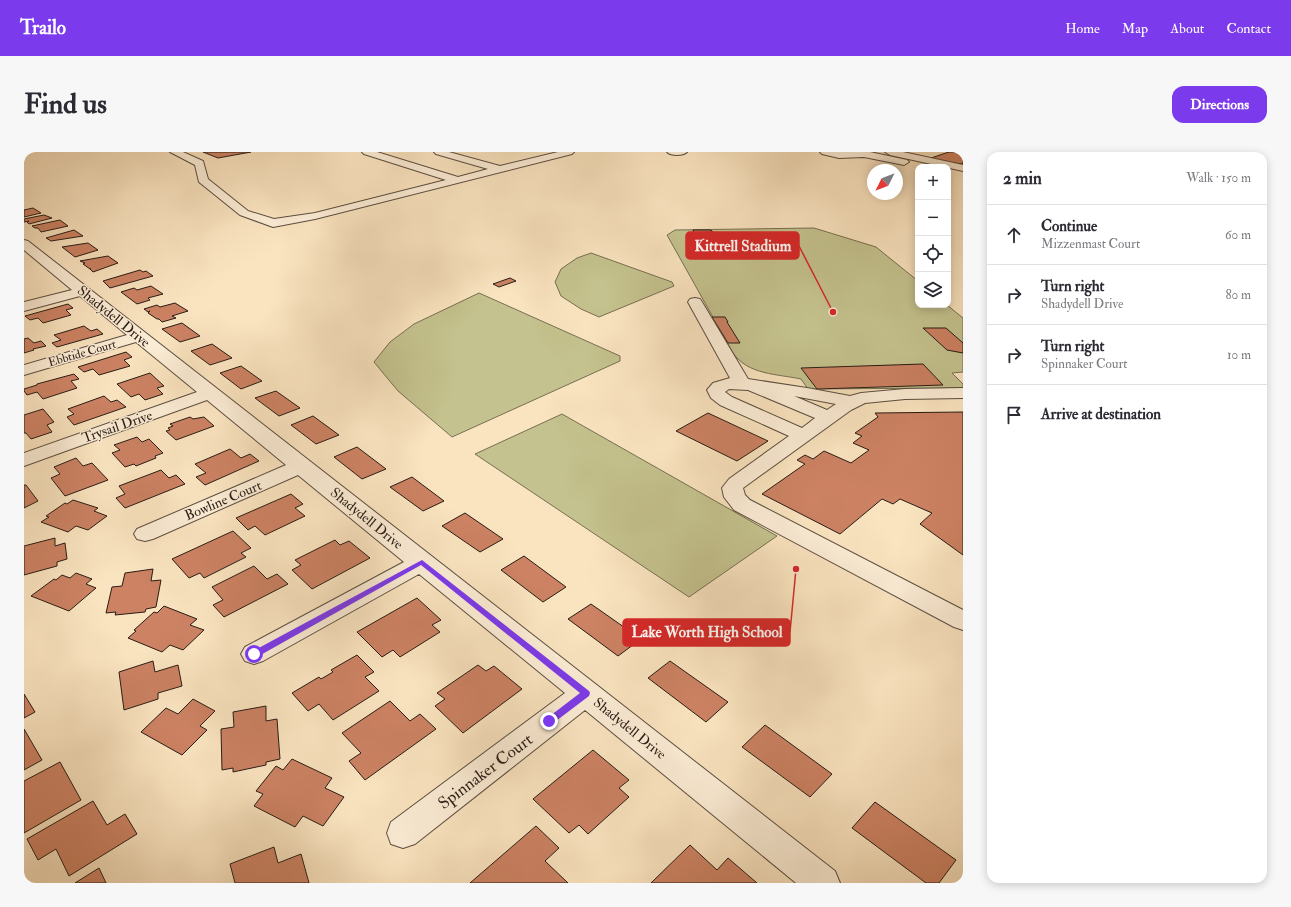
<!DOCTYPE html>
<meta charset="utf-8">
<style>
body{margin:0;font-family:"IM FELL Double Pica",serif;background:#f7f7f7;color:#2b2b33}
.controls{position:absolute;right:12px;top:12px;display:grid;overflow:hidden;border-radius:8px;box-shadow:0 2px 10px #0003}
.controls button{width:36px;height:36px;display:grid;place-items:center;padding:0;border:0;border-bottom:1px solid #e1e1e2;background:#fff;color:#2b2b33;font:20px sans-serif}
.compass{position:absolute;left:843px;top:12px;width:36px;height:36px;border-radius:50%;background:#fff;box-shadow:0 2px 10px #0003;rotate:228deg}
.stop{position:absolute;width:12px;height:12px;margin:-9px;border:3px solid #7c3aed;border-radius:50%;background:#fff}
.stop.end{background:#7c3aed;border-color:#fff;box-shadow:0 1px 4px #0008}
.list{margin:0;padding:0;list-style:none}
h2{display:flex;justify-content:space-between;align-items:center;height:52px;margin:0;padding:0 16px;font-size:17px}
h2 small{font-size:13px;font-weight:400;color:#7c7c81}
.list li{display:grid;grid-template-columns:26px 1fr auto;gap:12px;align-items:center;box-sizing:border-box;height:60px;padding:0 16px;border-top:1px solid #e1e1e2}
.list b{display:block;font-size:15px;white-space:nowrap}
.list p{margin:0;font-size:13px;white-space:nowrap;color:#7c7c81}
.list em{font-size:13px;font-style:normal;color:#7c7c81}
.icon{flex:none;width:22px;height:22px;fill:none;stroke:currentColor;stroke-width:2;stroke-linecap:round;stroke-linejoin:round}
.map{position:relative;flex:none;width:939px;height:731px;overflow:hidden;border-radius:12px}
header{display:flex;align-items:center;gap:24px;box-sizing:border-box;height:56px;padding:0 20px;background:#7c3aed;color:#fff}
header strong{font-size:19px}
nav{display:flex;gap:22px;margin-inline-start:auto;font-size:14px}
.intro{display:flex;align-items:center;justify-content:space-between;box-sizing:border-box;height:96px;padding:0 24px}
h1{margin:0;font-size:28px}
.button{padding:10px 18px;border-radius:12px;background:#7c3aed;color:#fff;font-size:14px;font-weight:700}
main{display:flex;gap:24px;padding:0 24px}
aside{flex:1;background:#fff;border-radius:12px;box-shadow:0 2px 10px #0003}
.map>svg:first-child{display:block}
.green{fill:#c4c28e;stroke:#766f52}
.building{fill:#cc8263;stroke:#281c15}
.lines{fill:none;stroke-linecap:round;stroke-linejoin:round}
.minor-casing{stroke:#5c4e40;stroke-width:2}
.minor{fill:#fcedd6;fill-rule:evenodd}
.route{fill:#7c3aed}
.labels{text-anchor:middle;stroke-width:3;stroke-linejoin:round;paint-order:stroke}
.far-street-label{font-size:12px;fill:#281c15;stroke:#fcedd6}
.street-label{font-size:14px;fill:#281c15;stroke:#fcedd6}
.near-street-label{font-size:17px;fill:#281c15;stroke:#fcedd6}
.leader{fill:none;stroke:#d62828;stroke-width:1.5}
.callout-dot{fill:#d62828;stroke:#fcedd6;stroke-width:1.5}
.callout{fill:#d62828;stroke:#d62828;stroke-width:1.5}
.callout-label{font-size:15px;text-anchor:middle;font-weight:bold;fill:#fff}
</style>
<header>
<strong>Trailo</strong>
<nav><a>Home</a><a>Map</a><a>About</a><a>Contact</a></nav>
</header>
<div class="intro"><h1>Find us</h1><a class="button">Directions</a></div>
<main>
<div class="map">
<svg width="939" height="731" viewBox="0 0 939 731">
<rect width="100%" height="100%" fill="#fae4c0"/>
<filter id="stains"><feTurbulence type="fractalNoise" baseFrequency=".005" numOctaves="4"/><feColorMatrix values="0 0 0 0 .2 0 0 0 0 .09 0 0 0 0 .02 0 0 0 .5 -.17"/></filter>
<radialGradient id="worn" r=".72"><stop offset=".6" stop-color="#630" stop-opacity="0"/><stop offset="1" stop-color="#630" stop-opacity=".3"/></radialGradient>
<path class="green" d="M790 76 852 95 894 129V153H923L939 166V220L928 221 939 232V236L784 237 777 227C754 222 724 223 709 201L643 83 651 78Z
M567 101 648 130 650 134 575 165 557 157 537 144 531 130 537 117 553 106Z
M455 141 596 204V209L428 285 374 239 350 210 366 190 390 172Z
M538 262 753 384 665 445 451 302Z"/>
<path class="building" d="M179 0H227L194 6Z
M925 0H939V12L930 11 926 12 904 7Z
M9 56 17 61 0 65V58Z
M20 63 28 66 5 72 3 70 5 69 0 70V67Z
M36 68 44 74 17 80 14 76H11L8 74Z
M50 78 59 84 27 89 22 86Z
M669 78H687L689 80 670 81Z
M64 91 74 98 51 105 38 95Z
M84 104 94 111 69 120 66 117H67H66L59 112 61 111 56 109Z
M116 118 119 120 122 119 129 124 86 136 79 129Z
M486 126 492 129 475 135 469 132Z
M127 134 139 142 124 146 126 148 113 152 97 140 110 136 113 138Z
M151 151 164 159 148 164 152 166 138 170 135 167H133L124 161 126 159 124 160 120 157 133 153 136 155Z
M44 152 49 156 42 158 47 163 19 171 14 166 6 168 1 164Z
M688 165H701L704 170H703L716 191H704Z
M158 171 176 184 156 190 138 177Z
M60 174 67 179 73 177 79 182 33 195 28 191 37 188 30 183Z
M899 176H922L939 191V201L923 198Z
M4 186 10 191 17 189 22 194 9 197 10 198 0 201V187Z
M188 192 208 206 186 213 167 199Z
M102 200 108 205 100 208 106 214 75 223 69 217 60 220 54 215Z
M899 212 919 233 793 237 777 216Z
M217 214 238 229 217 237 196 221Z
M126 221 140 234 133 236 139 242 121 248 115 242 107 245 93 232Z
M50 222 55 227 47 229 53 236 19 247 13 240 3 243 0 239V237L13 233V232Z
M252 239 276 256 255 264 231 246Z
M80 244 87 250 93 248 102 255 50 273 43 265 50 262 44 257Z
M19 257 30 270 23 273 28 280 7 287 2 281H0V263Z
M939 260V403L896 372 908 361 876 347 869 352 858 347 816 382 738 342 781 312 773 308 781 303 789 307 800 299 827 311 845 298 829 291 838 284 831 281 854 265 851 261Z
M684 261 744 289 713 309 652 279Z
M289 264 315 283 292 292 267 273Z
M166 265 169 267 180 265 190 274 152 288 142 279 146 278 144 276 149 274 146 272Z
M113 285 118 290 125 287 139 301 131 304 132 306 112 314 110 312 101 315 88 301 96 298 90 293Z
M333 295 362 317 338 327 310 305Z
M206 297 217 306 226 302 235 309 181 333 172 325 182 321 171 312Z
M52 306 59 314 68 311 84 328 41 344 27 326 36 322 30 315Z
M137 318 145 326 152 323 161 332 101 356 92 346 101 342 95 334Z
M388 325 420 349 399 359 366 335Z
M0 333H2L14 349 0 356Z
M267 342 279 352 271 356 281 364 241 383 231 374 224 378 212 366Z
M49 348 74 356 70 359 83 364 64 378 52 374 44 380 17 370 25 365 22 364 41 351 43 352Z
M441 361 479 387 456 400 418 374Z
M209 379 227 396 217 401 222 405 180 426 176 421 165 426 148 407Z
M31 386V394L41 391 43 407 33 410V414L0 423V394Z
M311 388 316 393 325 389 346 406 288 437 268 418 277 413 271 408Z
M500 404 542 435 519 450 477 418Z
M230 414 243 427 253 422 264 432 200 465 189 453 199 448 188 435Z
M129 417 127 429 137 428 132 455 122 457 121 460 91 463 92 460 82 461 88 435 98 434 101 421Z
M52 421 68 427 62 432 72 436 45 459 7 444 30 427 32 428 38 423 46 426Z
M393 446 417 468 408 473 416 480 376 505 369 498 358 505 333 480Z
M567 452 617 487 594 504 544 467Z
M140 454 173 467 166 473 180 478 159 498 146 493 138 500 104 486 112 479 110 478 130 460 133 461Z
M333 503 350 520 341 525 355 539 309 568 295 552 284 559 268 541 295 525 297 527 309 520 307 518Z
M129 509 131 520 154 513 158 534 134 541V547L100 558 95 520Z
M646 509 704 550 682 570 624 526Z
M454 513 462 519 470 514 498 537 439 581 411 554 421 547 413 541Z
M0 542 11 560 0 566Z
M169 547 191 559 176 574 183 578 158 603 117 580 142 556 154 562Z
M366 549 386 569 396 562 412 577 341 628 325 609 337 601 318 581Z
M242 554V569L253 567 256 607 242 610V613L209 620V616L198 618 197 577 210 575 209 560Z
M741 573 808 622 786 645 718 595Z
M0 577 18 608 0 618Z
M569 598 605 628 595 636 605 645 564 682 555 673 545 681 509 647Z
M268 607 308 626 301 636 320 645 299 674 279 664 271 675 230 654 239 642 232 639 252 614 259 618Z
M36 610 57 648 0 681V629Z
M69 649 83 673 101 662 113 682 45 724 32 697 14 708 3 687Z
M851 650 932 708 915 731H902L828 676Z
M512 674 535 696 521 709 544 731H446Z
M666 693 693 718 704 706 733 731H627Z
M250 695 254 711 277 702 285 731H211L206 712Z
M75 716 82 731H51Z"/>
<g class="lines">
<g class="minor-casing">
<path id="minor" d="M146 0H159L179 9 184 27 224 59 250 67 291 61 422 28 340 2 338 0H353L434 25 464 17 412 2 410 0H425L476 14 534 0H550L548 2 291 67 249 75 216 63 175 30 171 13Z
M643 0H663C659 4 647 4 643 0Z
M796 0H846L883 8 885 10 880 13 840 5 815 6 798 2Z
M861 0H879L939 13V19L866 3Z
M0 88 4 89 811 719 816 731H772L561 558 391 692 379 696 367 692 363 681 367 670 541 541 395 422 239 509 230 512 221 509 217 502 221 495 380 410 274 323 129 387 121 389 113 387 110 382 113 377 262 313 183 248 0 314V301L173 240 112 190 0 223V213L103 183 56 144 0 159V150L48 138 0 98Z
M671 146 676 147 678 150 724 227 783 236 826 244 837 241 881 237 939 236V246L881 247 841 251 827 258 719 336 721 343 726 348 939 458V478L930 475 710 358 700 345 698 336 705 327 765 284 696 253 687 246 683 238 689 231 706 226 664 150 666 147ZM705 237 724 238 791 266 778 276 708 245 701 240ZM770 244 812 252 803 258Z"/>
</g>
<use href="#minor" class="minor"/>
</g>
<path class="route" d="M398 408 565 539 566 541 565 544 528 572H522L521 569 522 567 556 541 397 413 233 505H227V500Z"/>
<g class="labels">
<g class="far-street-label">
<text transform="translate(58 201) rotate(-16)" y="4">Ebbtide Court</text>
</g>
<g class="street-label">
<text transform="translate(90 164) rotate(39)" y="5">Shadydell Drive</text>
<text transform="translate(93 274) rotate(-19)" y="5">Trysail Drive</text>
<text transform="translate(199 348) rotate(-23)" y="5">Bowline Court</text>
<text transform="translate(343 366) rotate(39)" y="5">Shadydell Drive</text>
<text transform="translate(606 576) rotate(39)" y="5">Shadydell Drive</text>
</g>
<g class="near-street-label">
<text transform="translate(461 619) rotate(-37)" y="6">Spinnaker Court</text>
</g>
</g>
<path class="leader" d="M809 160L775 94M772 417L766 480"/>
<g class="callout-dot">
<circle cx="809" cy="160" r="4"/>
<circle cx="772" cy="417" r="4"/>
</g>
<g class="callout">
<rect x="662" y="80" width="113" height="27" rx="4"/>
<rect x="599" y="467" width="167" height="27" rx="4"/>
</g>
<g class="callout-label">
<text x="719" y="99">Kittrell Stadium</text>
<text x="683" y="485">Lake Worth High School</text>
</g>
<rect width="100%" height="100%" filter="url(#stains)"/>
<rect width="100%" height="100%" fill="url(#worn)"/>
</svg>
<div class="controls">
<button>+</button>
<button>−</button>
<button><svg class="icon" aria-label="locate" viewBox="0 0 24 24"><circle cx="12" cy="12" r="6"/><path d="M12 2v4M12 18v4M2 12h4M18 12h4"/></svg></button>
<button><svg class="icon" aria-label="layers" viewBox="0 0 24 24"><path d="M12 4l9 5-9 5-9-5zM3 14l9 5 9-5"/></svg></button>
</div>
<svg class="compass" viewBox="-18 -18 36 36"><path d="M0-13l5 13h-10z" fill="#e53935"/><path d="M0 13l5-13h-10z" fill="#7c7c81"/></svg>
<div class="stop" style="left:230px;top:502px"></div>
<div class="stop end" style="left:525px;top:569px"></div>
</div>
<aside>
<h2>2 min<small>Walk · 150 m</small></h2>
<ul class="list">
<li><svg class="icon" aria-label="ahead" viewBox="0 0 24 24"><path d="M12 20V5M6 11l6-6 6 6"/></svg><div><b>Continue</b><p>Mizzenmast Court</p></div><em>60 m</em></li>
<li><svg class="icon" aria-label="right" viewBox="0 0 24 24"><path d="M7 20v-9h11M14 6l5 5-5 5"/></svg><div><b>Turn right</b><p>Shadydell Drive</p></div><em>80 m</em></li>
<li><svg class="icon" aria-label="right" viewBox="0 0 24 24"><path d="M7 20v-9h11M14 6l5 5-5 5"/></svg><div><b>Turn right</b><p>Spinnaker Court</p></div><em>10 m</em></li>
<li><svg class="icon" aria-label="arrive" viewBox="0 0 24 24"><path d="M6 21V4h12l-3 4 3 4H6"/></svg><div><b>Arrive at destination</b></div></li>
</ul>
</aside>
</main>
